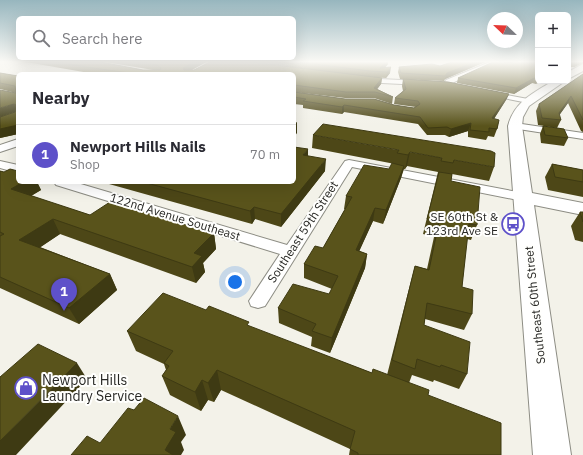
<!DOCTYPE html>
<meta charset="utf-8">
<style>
body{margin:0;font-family:"IBM Plex Sans",sans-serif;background:#f7f7f7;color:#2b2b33}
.controls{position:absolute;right:12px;top:12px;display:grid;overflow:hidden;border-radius:6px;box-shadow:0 4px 16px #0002}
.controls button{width:36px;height:36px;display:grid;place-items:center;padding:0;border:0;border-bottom:1px solid #e1e1e2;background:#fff;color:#2b2b33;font:20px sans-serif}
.compass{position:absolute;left:487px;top:12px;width:36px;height:36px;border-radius:50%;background:#fff;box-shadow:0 4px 16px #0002;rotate:293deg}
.you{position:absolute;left:235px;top:282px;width:14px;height:14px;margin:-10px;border:3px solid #fff;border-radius:50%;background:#1a73e8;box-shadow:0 0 0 6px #1a73e833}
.badge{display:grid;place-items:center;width:26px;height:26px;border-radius:50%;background:#5e51c9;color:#fff;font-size:13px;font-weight:700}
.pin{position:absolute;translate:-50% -33px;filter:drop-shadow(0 1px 2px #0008)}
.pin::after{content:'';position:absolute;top:21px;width:14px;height:12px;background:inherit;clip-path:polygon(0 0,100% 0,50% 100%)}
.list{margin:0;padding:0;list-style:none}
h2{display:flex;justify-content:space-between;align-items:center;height:52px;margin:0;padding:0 16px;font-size:17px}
h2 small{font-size:13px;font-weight:400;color:#7c7c81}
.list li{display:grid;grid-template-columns:26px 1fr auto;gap:12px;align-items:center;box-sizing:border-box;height:60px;padding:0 16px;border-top:1px solid #e1e1e2}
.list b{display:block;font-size:15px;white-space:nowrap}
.list p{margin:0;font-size:13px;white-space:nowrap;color:#7c7c81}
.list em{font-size:13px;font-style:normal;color:#7c7c81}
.icon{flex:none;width:22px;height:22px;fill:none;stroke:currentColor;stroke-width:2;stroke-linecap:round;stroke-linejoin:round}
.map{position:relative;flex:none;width:583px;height:455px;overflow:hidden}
.search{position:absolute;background:#fff;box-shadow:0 4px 16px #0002;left:16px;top:16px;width:280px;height:44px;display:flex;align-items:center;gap:10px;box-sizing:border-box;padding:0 14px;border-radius:6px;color:#7c7c81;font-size:15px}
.panel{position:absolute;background:#fff;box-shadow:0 4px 16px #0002;left:16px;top:72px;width:280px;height:112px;border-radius:6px}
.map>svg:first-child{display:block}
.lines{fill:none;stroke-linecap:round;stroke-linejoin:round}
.street-casing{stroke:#8d8d84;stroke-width:2}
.secondary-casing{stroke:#8d8d84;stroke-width:2}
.street{fill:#fff;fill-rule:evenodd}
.secondary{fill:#fff;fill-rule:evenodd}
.wall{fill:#4d4717}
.shaded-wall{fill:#3e3a13}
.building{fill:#59531b;stroke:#3e3a13}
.labels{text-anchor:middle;stroke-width:4;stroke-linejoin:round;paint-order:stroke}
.street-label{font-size:12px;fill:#282825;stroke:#fffffd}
.poi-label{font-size:12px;fill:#282825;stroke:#fffffd;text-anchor:end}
.near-poi-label{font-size:14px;fill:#282825;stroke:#fffffd;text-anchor:start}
</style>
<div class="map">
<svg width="583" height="455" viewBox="0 0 583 455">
<rect width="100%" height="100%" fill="#f3f2e9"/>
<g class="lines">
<g class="street-casing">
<path id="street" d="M490 62H499L452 83 450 87H444L443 85 446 80Z
M359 78 422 81 426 83 422 85 362 82 358 80Z
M486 91 528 99 532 101 528 103 489 95 485 93Z
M515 123 583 133V139L512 128 510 126Z
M18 139V146L0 152V145Z
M349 160 523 193 528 194 530 197 528 200 523 201 352 167 265 306 258 308 251 306 249 301 280 254 56 185 54 182H74L287 245 345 161Z
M0 161 18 165V173L0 168Z"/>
</g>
<g class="secondary-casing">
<path id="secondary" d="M583 64V71L568 79V72Z
M553 81H565L529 106 523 117 522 126 532 193 583 203V215L534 205 571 455H533L508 126C514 102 533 93 553 81Z"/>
</g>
<use href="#street" class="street"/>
<use href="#secondary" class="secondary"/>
</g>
<path class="wall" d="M26 62H100L143 70H153L106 62H206L192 70H194L210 62H252L382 78 381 84 377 89 393 97 392 104 374 98H345L294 92 345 99H374L394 105 414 108 416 107 394 104 395 98 403 91 402 86 403 79 448 82 509 94 506 100 494 119 499 120 497 129 494 137 488 136 486 140 468 137V131L449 137 445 135H427L418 124 344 112 342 114 303 108V105L294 104V74H95Z
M255 62H388V64L385 68 390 73 386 78 369 77Z
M452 62H485L445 79 444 81 400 79 398 72 399 67 440 66Z
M538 62V81L536 84 532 83 514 94 457 83 458 78Z
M568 62H583L574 67H568Z
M0 73 18 76V134L0 138V117L15 112V111L0 117 16 93 0 89Z
M583 74V132L581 131 568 103 559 115 561 120 557 128 538 125 536 111 539 104Z
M543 126 568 138 564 146 541 143 540 134Z
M313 135 494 167 489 181 452 174 451 181 477 225 471 240 467 239 462 287 472 314 464 330 425 319 424 325 467 374 459 389 434 380 433 382 412 375 409 383 428 395 501 455H349L350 449 221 390 214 402 208 400 201 411 170 395 162 376 166 370 164 364 136 351 127 331 206 310 372 373 387 375 411 281 415 266 427 269 434 237 423 234 438 172 407 166 405 169H404L401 178 383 224 373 221 359 251 367 254 365 268 330 353 311 346 312 337 279 323 278 308 329 294 332 289 304 278V264L323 248 345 209H344L346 196 389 169 395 164 312 148Z
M308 156 325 171 281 227 255 219 252 224 109 184 108 182H294Z
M552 164 583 170V197L548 190 545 177Z
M0 171 18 182H37L41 190 31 196 90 215 214 233 216 249 203 263 205 272 196 283 60 234 40 247 110 274 117 290 79 324 0 288Z
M580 212H583V242L575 240 571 226Z"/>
<path class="shaded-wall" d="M194 62H206L184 74 183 68Z
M386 62H388V64L381 71 380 68Z
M475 62H485L445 79 444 81 447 73Z
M576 62H583V63L574 67Z
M391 67 390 73 386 78 387 72Z
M382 78 381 84 375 92 374 88Z
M534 78 532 83 514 94 516 88Z
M538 79V81H541L536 84Z
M509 94 506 100 489 126 492 118Z
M571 96 568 103 556 120 559 113Z
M14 104 18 111 0 117V108Z
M344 105V112L342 114V107Z
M297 123V133L294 137V126Z
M471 123 468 131 449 137 451 129Z
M18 125V134L0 138V129Z
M308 149V161L303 155Z
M410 152 407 166 405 169 408 155Z
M326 159 325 171 281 227V214Z
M404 166 401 178 383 224 386 210Z
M23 182H37L41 190 19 203 11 189Z
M254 207 255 219 252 224 250 211Z
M375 208 373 221 353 265 356 250Z
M53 219 60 234 29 255 19 240Z
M214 233 216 249 203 263 205 272 196 283 192 267 194 253Z
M367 254 365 268 330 353 332 338Z
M110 274 117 290 79 324 69 308Z
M77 363 87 379 16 455H0V441Z
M217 370 221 390 214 402 208 383Z
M202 380 208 400 201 411 195 392Z
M178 416 186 435 181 442 184 450 181 455H167L165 450 170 429Z"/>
<path class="building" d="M56 62H100L143 70H160L161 68 157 65 140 62H194L183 68 184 70H194L210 62H252L382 78 374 88 393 97 375 92H346L294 85V86V74H137L93 68Z
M299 62H386L380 68 391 67 387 72 370 71Z
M452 62H475L447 73 445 76 401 73 399 67 432 64 440 66Z
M493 62H538V79L534 78 516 88 458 78Z
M0 73 18 76V125L0 129V117L15 112 16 105 14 104 0 108V90L16 93 15 86 0 83Z
M583 74V120L571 96 559 113 561 120 542 118 539 104Z
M403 79 448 82 509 94 492 118 499 120 497 129 489 128V132L470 130 471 123 451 129 447 127 428 128 420 117 344 105 342 107 303 101 306 99 294 97V92L345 99H374L394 105 414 108 420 104 418 101 395 98 406 89Z
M294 122 297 123 294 126Z
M323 124 491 151 495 153 494 167 454 160 453 163 441 161 442 158 410 152 408 155 397 153 399 150 313 135Z
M543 126 564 129 568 138 545 135Z
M294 147 308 149 303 155 326 159 281 214 254 207 250 211 143 182H294Z
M392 163 404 166 386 210 375 208 356 250 367 254 332 338 312 331 316 324 278 308 293 284 329 294 338 276 304 264 315 246 323 248 352 197 346 196 364 165 389 169Z
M552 164 583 170V182L555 177Z
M10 169 18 171V182H23L11 189 90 215 110 202 214 233 194 253 202 256 192 267 53 219 19 240 110 274 69 308 0 277V236L4 234 0 232V171L4 172Z
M439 172 452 174 451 181 480 187 477 225 469 224 462 287 473 290 472 314 427 303 424 325 470 342 467 374 441 365 440 367 417 359 415 369 392 360 415 266 429 270 439 222 427 219Z
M580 212H583V222Z
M163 293 206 310 209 306 249 322 247 325 372 373 373 369 429 390 428 395 501 423V455H358V453L350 449 355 431 217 370 208 383 202 380 195 392 162 376 169 366 164 363 173 351 127 331Z
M38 344 77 363 0 441V377Z
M144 398 178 416 170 429 176 432 165 450 173 455H71L87 436 100 443 128 408 134 410Z"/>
<linearGradient id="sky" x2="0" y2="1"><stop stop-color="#97b6be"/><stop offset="0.49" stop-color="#faf9f5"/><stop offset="1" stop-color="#faf9f5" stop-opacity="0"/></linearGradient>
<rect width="583" height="126" fill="url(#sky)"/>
<defs>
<g id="bus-ring" transform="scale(1.15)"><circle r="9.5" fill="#fffffd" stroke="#5e51c9" stroke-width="1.5"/><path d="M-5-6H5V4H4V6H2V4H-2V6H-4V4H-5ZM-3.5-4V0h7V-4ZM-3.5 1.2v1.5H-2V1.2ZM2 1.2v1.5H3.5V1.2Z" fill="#5e51c9"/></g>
<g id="shop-ring" transform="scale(1.15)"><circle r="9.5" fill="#fffffd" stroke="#5e51c9" stroke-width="1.5"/><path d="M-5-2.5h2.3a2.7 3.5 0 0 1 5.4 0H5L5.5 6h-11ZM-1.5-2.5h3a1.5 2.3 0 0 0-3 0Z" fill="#5e51c9"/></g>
</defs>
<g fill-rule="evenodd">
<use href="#bus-ring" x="513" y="224"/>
<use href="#shop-ring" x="26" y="388"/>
</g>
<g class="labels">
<g class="street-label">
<text transform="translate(175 217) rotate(17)" y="4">122nd Avenue Southeast</text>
<text transform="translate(303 232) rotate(-57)" y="4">Southeast 59th Street</text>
<text transform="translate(535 305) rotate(-96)" y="4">Southeast 60th Street</text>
</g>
<g class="poi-label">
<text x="498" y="221">SE 60th St &amp;<tspan x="498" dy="14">123rd Ave SE</tspan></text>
</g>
<g class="near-poi-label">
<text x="42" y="385">Newport Hills<tspan x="42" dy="16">Laundry Service</tspan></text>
</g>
</g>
</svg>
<div class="controls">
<button>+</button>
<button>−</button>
</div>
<svg class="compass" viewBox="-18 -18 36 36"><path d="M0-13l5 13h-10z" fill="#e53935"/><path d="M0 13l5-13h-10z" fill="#7c7c81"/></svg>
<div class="you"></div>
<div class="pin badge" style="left:64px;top:311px">1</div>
<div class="search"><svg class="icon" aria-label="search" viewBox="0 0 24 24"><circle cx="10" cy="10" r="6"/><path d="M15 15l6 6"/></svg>Search here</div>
<section class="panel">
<h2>Nearby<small></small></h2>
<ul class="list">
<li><span class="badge">1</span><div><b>Newport Hills Nails</b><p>Shop</p></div><em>70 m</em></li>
</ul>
</section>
</div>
